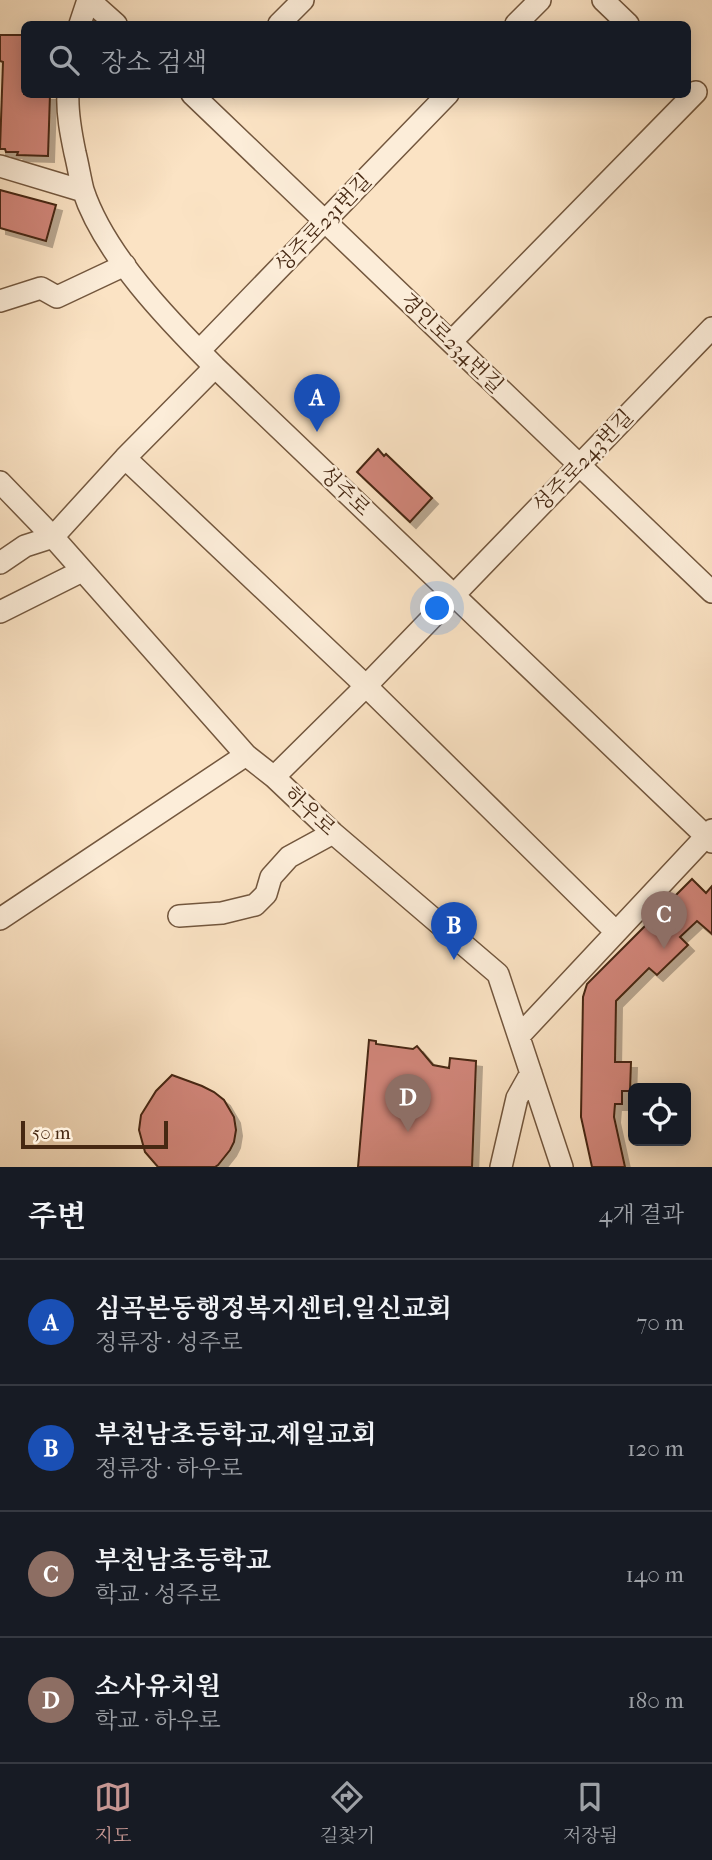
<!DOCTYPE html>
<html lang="ko">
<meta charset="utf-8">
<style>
body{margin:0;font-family:"IM FELL French Canon","Noto Serif KR",serif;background:#20242c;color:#f1f3f6}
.controls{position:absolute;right:21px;bottom:21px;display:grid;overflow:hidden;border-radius:10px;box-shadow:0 4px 18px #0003}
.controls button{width:63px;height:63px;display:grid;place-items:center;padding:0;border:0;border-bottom:2px solid #363941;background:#171b24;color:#f1f3f6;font:35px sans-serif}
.scale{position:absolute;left:21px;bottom:18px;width:147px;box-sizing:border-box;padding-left:7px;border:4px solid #462812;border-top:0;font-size:19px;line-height:24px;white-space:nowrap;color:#462812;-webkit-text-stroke:5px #fcedd9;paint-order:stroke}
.you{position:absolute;left:438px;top:609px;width:24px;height:24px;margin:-18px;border:5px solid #fff;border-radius:50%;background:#1a73e8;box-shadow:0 0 0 10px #1a73e833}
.badge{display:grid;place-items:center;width:46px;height:46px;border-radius:50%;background:#c59692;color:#fff;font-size:23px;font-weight:700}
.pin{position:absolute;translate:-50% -58px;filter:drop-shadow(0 2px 4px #0008)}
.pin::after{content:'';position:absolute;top:37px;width:24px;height:21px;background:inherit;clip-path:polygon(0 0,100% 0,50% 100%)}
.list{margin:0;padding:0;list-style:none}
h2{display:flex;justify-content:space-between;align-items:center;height:91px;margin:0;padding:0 28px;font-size:30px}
h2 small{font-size:23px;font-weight:400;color:#9ea1a6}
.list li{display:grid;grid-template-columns:46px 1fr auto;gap:21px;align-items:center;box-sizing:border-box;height:126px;padding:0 28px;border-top:2px solid #363941}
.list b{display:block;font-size:26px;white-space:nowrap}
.list p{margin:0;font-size:23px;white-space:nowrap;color:#9ea1a6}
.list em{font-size:23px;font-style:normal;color:#9ea1a6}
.icon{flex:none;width:38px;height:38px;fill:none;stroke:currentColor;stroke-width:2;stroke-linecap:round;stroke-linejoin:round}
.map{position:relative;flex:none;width:712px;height:1167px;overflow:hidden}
.search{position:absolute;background:#171b24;box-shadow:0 4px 18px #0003;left:21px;right:21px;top:21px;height:77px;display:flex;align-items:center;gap:18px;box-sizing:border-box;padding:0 24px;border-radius:10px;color:#9ea1a6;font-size:26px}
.sheet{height:595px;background:#171b24}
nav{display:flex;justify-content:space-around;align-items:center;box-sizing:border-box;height:98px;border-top:2px solid #363941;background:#171b24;font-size:19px;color:#9ea1a6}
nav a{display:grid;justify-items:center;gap:4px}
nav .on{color:#c59692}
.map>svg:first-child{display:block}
.building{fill:#d1867a;stroke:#462812;stroke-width:2;filter:url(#shadow)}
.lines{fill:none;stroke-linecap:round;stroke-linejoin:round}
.minor-casing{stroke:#73573e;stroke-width:24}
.minor{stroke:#fcedd9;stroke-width:21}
.labels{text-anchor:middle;stroke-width:5;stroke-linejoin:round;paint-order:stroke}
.street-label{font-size:21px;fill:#462812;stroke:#fcedd9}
</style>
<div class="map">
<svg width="712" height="1167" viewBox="0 0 712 1167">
<defs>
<filter id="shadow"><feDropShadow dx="6" dy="6" stdDeviation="0" flood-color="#0004"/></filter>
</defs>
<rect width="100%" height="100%" fill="#fbe3c4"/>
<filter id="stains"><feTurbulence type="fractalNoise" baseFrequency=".00286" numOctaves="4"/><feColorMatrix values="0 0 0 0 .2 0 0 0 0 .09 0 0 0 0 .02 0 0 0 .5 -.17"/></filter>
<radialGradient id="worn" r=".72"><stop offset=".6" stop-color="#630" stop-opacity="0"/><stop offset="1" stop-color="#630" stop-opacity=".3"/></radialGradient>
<path class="building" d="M0 35H24V94H50L48 156 17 155 18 152H6L5 149H0L3 62 0 61Z
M0 190 56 205 46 241 0 228Z
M378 449 384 456 386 454 432 498 410 522 357 472Z
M692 879 706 893 712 886V934L697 921 680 937 688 945 657 975 649 968 616 1001 615 1062H631L630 1091H622V1104H615L614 1117 625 1167H592L581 1117 583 997 587 984Z
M369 1040 376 1041V1044L413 1049 417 1046 433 1065 449 1068 450 1058 476 1061 472 1167H358Z
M172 1075 202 1086 214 1092 224 1100 234 1117 236 1130 234 1142 230 1150 218 1165 215 1167H158L145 1152 139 1130 141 1115 156 1091Z"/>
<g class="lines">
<g class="minor-casing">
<path id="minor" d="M89 0 116 24
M603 0 628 24
M80 24 88 0
M279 24 303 0
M516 24 540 0
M68 94C67 114 71 134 75 153 78 165 80 178 83 190 104 254 168 320 215 367L712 842
M192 94 712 592
M0 166 83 191
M0 301 41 288 57 297 125 265
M451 342 696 92
M199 351 448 94
M125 458 366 686 616 932
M0 482 53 537 246 755 274 777 333 833 498 974 562 1167
M0 563 25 546 53 537 125 458 215 367
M0 612 82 571
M274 777 366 686 712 328
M179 916 222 913 255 905 266 894 271 877 289 857 333 833
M0 919 246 755
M519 1036 712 830
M501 1167 517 1098 531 1073"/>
</g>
<use href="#minor" class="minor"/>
</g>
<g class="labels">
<g class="street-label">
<text transform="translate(323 223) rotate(-46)" y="7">성주로231번길</text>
<text transform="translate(452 343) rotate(44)" y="7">경인로234번길</text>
<text transform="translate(583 461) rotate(-46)" y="7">성주로243번길</text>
<text transform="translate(345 491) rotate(44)" y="7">성주로</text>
<text transform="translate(310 811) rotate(43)" y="7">하우로</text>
</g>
</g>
<rect width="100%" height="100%" filter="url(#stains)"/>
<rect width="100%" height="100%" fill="url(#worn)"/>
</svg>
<div class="controls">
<button><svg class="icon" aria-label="locate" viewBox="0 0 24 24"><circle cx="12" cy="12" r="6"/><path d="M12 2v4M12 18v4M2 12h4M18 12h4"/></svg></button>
</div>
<div class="scale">50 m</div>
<div class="you"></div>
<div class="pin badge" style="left:317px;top:432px;background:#1a4fb4">A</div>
<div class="pin badge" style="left:454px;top:960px;background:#1a4fb4">B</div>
<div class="pin badge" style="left:664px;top:949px;background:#8d6e63">C</div>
<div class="pin badge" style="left:408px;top:1132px;background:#8d6e63">D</div>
<div class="search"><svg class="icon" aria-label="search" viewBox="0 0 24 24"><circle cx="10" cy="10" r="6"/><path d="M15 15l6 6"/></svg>장소 검색</div>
</div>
<section class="sheet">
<h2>주변<small>4개 결과</small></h2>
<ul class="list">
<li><span class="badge" style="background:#1a4fb4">A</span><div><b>심곡본동행정복지센터.일신교회</b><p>정류장 · 성주로</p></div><em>70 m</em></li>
<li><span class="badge" style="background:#1a4fb4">B</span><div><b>부천남초등학교.제일교회</b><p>정류장 · 하우로</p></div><em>120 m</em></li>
<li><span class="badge" style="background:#8d6e63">C</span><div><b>부천남초등학교</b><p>학교 · 성주로</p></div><em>140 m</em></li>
<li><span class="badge" style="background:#8d6e63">D</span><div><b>소사유치원</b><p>학교 · 하우로</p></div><em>180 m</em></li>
</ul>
</section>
<nav>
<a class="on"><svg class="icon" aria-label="map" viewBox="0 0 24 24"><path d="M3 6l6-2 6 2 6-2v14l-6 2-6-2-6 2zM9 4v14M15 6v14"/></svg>지도</a>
<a><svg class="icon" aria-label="directions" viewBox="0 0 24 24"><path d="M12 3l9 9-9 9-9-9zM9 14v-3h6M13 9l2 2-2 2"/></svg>길찾기</a>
<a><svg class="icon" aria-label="saved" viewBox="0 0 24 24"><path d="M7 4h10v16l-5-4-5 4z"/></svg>저장됨</a>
</nav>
